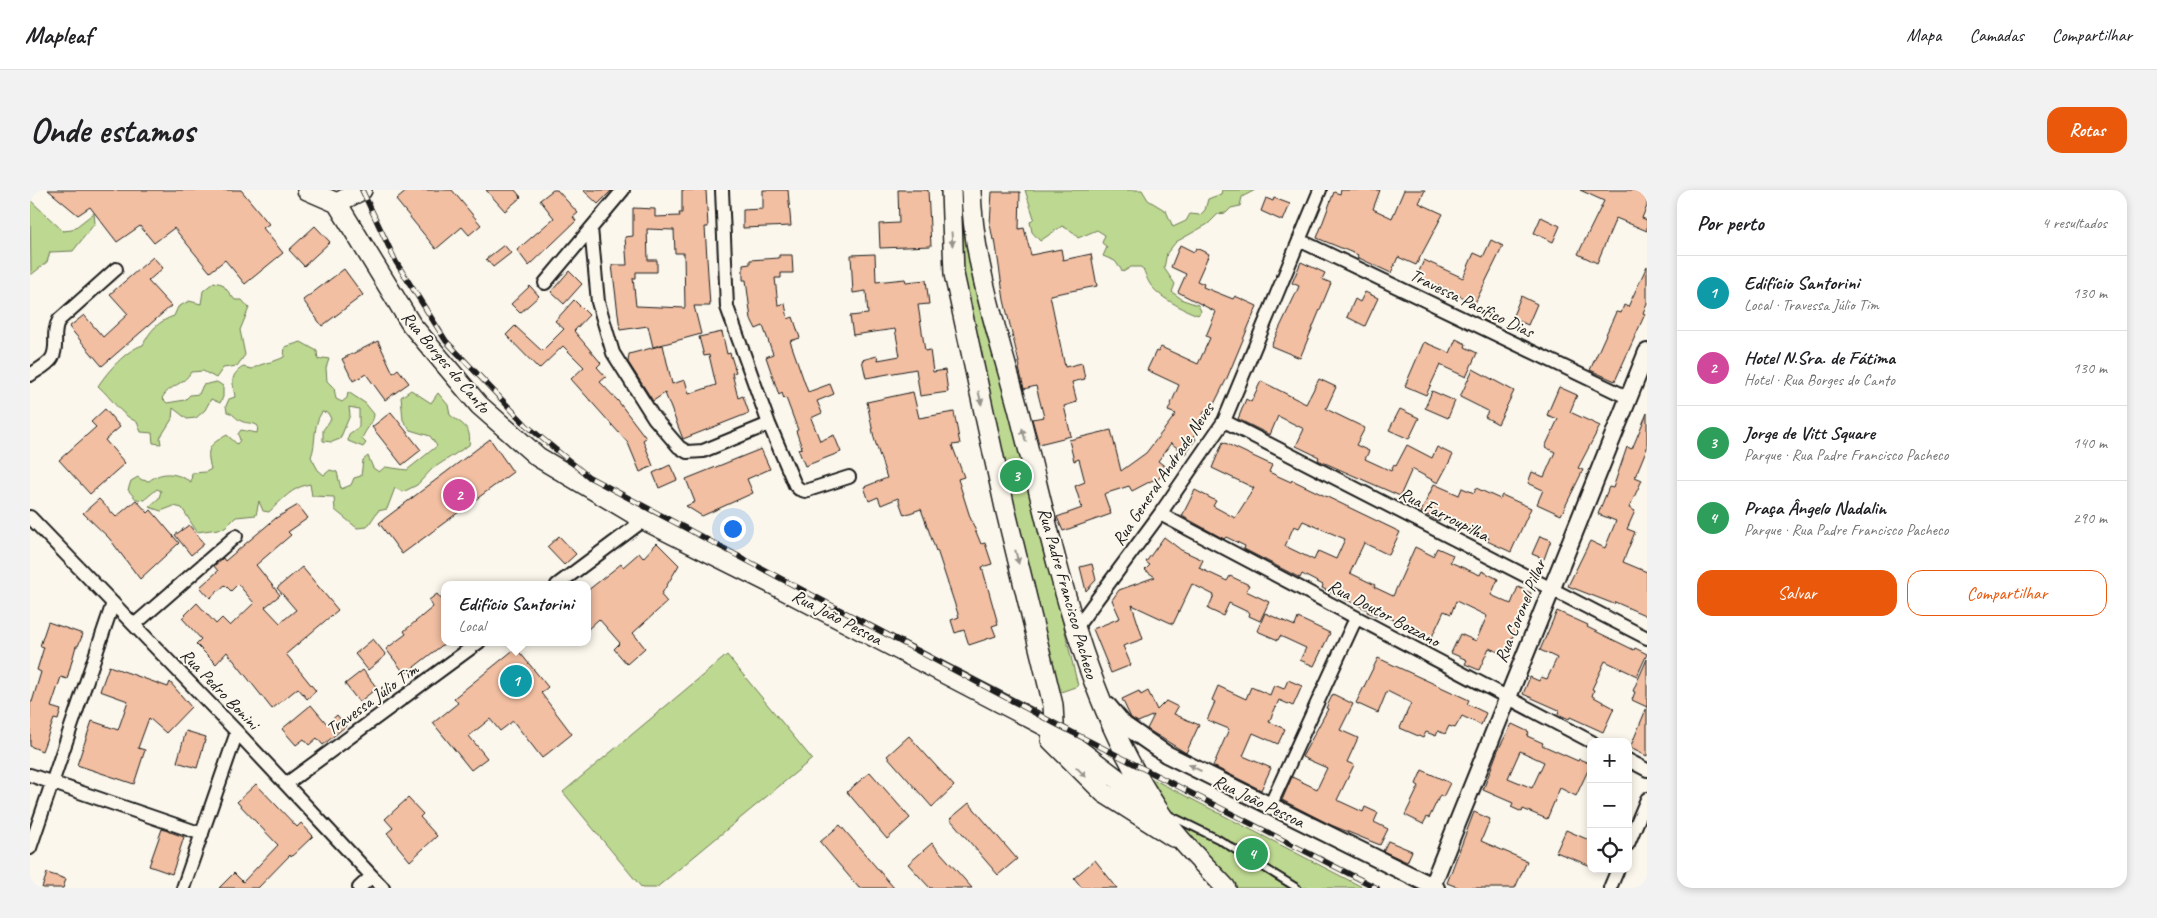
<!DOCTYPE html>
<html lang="pt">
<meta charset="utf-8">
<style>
body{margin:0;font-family:Caveat,sans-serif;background:#f2f2f2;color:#202124}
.controls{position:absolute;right:15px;bottom:15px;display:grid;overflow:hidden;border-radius:10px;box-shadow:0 2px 8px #0003}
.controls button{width:45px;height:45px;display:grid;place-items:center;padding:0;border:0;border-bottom:1px solid #e0e0e0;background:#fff;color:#202124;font:25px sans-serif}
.you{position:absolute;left:702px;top:338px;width:18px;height:18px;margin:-12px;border:4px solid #fff;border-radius:50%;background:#1a73e8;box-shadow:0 0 0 8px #1a73e833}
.badge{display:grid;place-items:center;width:32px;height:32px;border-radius:50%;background:#ea580c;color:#fff;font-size:16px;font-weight:700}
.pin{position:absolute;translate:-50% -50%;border:2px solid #fff;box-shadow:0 1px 5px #0006}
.popup{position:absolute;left:411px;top:391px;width:150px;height:65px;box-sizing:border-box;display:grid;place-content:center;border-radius:10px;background:#fff;filter:drop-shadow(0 1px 4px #0005);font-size:16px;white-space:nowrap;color:#757577}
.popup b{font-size:19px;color:#202124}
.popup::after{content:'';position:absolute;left:50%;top:100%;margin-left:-10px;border:10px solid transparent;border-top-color:#fff}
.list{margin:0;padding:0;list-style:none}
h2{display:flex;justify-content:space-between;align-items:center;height:65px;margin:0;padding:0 20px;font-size:21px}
h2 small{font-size:16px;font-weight:400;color:#757577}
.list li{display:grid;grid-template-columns:32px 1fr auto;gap:15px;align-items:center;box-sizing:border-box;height:75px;padding:0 20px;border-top:1px solid #e0e0e0}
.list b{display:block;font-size:19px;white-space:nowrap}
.list p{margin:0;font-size:16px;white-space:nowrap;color:#757577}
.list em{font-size:16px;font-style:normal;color:#757577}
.actions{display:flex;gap:10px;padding:15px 20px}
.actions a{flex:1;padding:11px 0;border:1px solid #ea580c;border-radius:15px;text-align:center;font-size:18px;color:#ea580c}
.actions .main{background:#ea580c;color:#fff}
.icon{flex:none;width:28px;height:28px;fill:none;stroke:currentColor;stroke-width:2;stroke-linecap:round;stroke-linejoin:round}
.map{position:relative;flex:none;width:1617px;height:698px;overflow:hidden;border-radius:15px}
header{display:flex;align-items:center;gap:30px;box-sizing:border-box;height:70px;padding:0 25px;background:#fff;border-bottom:1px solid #e0e0e0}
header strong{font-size:24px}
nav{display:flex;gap:28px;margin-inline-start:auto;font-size:18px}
.intro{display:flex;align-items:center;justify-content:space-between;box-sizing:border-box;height:120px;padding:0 30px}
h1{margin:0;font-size:35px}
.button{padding:12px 22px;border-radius:15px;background:#ea580c;color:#fff;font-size:18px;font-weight:700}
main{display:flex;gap:30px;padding:0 30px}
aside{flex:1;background:#fff;border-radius:15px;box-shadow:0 2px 8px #0003}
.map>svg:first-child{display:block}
.green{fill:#bdd890;stroke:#6c7a56}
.building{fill:#f2bfa2;stroke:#1c1c1c;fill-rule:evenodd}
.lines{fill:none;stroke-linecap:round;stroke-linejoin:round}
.service-casing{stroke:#1c1c1c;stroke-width:10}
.minor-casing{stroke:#1c1c1c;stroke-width:16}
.tertiary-casing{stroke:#1c1c1c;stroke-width:20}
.secondary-casing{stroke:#1c1c1c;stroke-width:22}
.service{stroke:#fbf7ec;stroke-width:6}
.minor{stroke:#fbf7ec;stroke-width:12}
.tertiary{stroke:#fbf7ec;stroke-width:16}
.secondary{stroke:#fbf7ec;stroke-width:19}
.rail-casing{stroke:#1c1c1c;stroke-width:5.5}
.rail{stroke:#fbf7ec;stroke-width:4;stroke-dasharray:11;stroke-linecap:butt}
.oneway{fill:#97948e}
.labels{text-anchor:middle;stroke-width:4;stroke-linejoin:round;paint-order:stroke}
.street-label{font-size:18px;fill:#1c1c1c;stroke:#fbf7ec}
</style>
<header>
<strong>Mapleaf</strong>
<nav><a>Mapa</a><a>Camadas</a><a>Compartilhar</a></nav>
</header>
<div class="intro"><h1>Onde estamos</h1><a class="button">Rotas</a></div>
<main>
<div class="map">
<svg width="1617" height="698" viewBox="0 0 1617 698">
<rect width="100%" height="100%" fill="#fbf7ec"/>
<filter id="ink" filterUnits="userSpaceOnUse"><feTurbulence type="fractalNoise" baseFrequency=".02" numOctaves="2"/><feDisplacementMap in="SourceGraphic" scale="10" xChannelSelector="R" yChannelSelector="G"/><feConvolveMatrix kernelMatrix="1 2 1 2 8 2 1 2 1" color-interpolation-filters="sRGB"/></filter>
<g filter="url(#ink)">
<path class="green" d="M995 0H1112L1118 10 1136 21 1143 37 1156 31 1160 24 1170 25 1175 20 1178 9 1191 4 1192 0H1225L1212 7 1210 16 1201 18 1196 23 1188 24 1178 34 1146 52 1137 63 1134 78 1145 94 1142 102 1153 110 1168 115 1171 121 1168 125C1154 120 1128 107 1120 94 1116 88 1116 83 1111 77H1101L1093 82 1085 71 1073 66 1077 57 1072 53 1075 45 1067 40 1048 48 1043 42 1032 36 1010 51 1002 42 1000 32 1004 28Z
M0 10 33 41 42 40 64 23 65 33 43 61 20 62 17 72 1 85Z
M933 18 1048 496 1025 504 927 75 923 19Z
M184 92 192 94 205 110H212L219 118 210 140 215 165 207 176 193 178 186 188 173 181 161 182C154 195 139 195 132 208L137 213 155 210 160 205 169 204 173 195 187 192 193 196V207L190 213 181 209 175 220 166 228 157 229 143 218 142 229 130 248 131 254 123 253 122 243 111 242 107 232C89 224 82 208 68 196 78 181 96 160 113 155 120 140 129 131 144 126L148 117 159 111 171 114 173 101Z
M271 152 287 161 288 170 294 168 299 169 296 178 297 191 304 198 306 209 312 212 317 208 318 202 335 213 344 224C344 233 335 239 332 249L336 253 333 257 318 251 319 244 329 237V219L319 217 320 225 310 249 302 252 293 251V240L301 229 298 223 292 222C282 236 287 252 281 267L288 280 294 285 300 280 307 282 311 299 321 295 324 288 331 286 333 270 338 266 343 278 349 282 355 277 377 280 407 256 400 246 380 240 373 230 371 207 381 200 401 213 408 203 418 215 420 225C433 235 442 237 439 255L402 279 387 295 373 302 365 298 357 319 348 321 337 337 327 338 305 320 304 307 282 306 280 294C262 297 252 310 239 322L233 321 229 311 226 325 206 327 195 338 167 342 152 318 144 316 131 321 119 317 129 308 131 301 127 299 114 310 106 309 98 300 101 291 108 287 112 290 119 291C133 280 147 283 161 292L162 283 176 282 181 279C176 259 178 255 197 245L207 254 210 250 208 244 211 240 227 243 228 236C223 232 217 234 211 231 205 228 203 223 197 222L196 216 199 209 205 207C203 192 199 186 213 177L222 179C233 172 243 173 254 167L255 157Z
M697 465 782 569 626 698H612L533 602Z
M1115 585 1334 698H1205L1145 631Z"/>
<path class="building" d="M18 0H211L239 34 233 38 253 63 215 94 195 70 180 82 144 38 124 53 110 36 87 52 60 17 48 25Z
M378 0H422L451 35 439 45 432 37 406 59 366 10Z
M456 0H485L491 7 475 21Z
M523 0H527L548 23 543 27 546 31 499 76 487 60 524 28 510 10Z
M553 0H582L568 14Z
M652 0H676L678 37H675L680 116H664L671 144 623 157 618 136 590 140 582 75H597L595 47 603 46V18L625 19V27L650 26 649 23H652ZM617 39 644 40 645 63H654L655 118 606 116 603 88H606V82H627V70H618Z
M733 0H758L761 36 713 38V20L733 19Z
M868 0H898L901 56 850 58 849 34 869 33Z
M1311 0H1350L1343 19 1362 28 1374 0H1395L1389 13 1413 24 1386 75 1368 67 1361 83 1327 67 1328 65 1287 48 1304 2 1310 4Z
M1550 0H1617V16L1612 28 1617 30V41L1586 28 1567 73 1548 64 1574 11Z
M962 2H990L989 39 994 38 1001 65 1031 59 1033 70 1061 64 1067 96 1020 105 1035 177 1052 173 1055 189 1042 192 1047 212 1034 216 1041 246 1009 254 1002 229 1014 227 1006 196 994 199 989 178 990 177 974 110 965 49 963 50 960 34Z
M1236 8 1243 11 1244 8 1260 14 1253 31 1231 21Z
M1511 27 1530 36 1523 52 1504 43Z
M285 36 300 52 274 76 259 60Z
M1461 50 1473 56 1445 113 1387 86 1394 70 1433 88 1444 63 1453 67Z
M474 55 481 63 463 77 456 69Z
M1150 55 1164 62 1166 58 1179 64 1167 91 1174 94 1173 97 1203 109 1205 106 1227 116 1197 188 1180 222 1175 220 1164 247 1166 249 1155 264 1141 253 1128 271 1137 278 1126 292 1123 290 1102 301 1099 296 1074 304 1081 324 1033 341 1027 327 1052 318 1045 296 1055 292 1049 269 1044 271 1039 250 1081 240 1091 281 1116 263 1146 224 1138 221 1149 195 1117 180 1126 161 1128 162 1131 157 1168 174 1180 148 1176 146 1186 122 1148 102 1156 84 1141 77Z
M845 64 846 92 875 89 876 92 896 90 899 114 888 115 895 161 900 160 903 182 915 180 918 202 890 206 886 179 836 188 832 170 847 166 848 170 870 166 865 139 823 145 820 126 838 124 836 101 823 103 821 65Z
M749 65H762L763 83H751V88H745L748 115 755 114 758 129 763 127 770 148 760 151 778 202 800 194 804 204 787 211 792 223 781 228 790 251 804 245 811 262 775 276 768 259 772 258 766 241 768 240 756 208 754 209 752 203 749 205 736 167 743 164 733 136 726 139 721 129 716 90H713V75L720 74V70L749 68Z
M123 67 133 78 118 91 141 116 72 176 39 137 54 125 73 147 98 124 80 104Z
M1271 72 1295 83 1292 89 1301 93 1270 168 1241 156 1267 101 1269 96 1262 93Z
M1617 76V113L1613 123 1615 124 1585 191 1560 180 1586 122 1591 123 1594 115 1598 117Z
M314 79 333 105 292 136 273 110Z
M539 81 552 94 534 114 521 102Z
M500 96 509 106 490 123 481 114Z
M1335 102 1348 108 1335 136 1317 127 1325 109 1330 112Z
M1491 106 1507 114 1498 135 1482 128Z
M544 110 559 125 544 141 571 173 567 177 576 187 570 192 588 211 616 248 613 250 623 276 610 282 598 253 541 189 554 177 533 156 509 179 476 145 485 136 512 161 534 139 525 131Z
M692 142 697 164 700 163 706 182 702 183 708 208 713 206 719 223 653 249 635 203 623 211 598 172 599 164 633 155 642 194 655 190 659 204 686 195 679 165 674 166 669 147Z
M1426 149 1436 154 1435 157 1447 163 1436 187 1410 175 1396 205 1375 196 1394 152 1420 163Z
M348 151 363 183 368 179 379 193 355 210 336 184 323 191 312 169Z
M1443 179 1484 201 1468 234 1455 227 1458 221 1430 207Z
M1289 189 1306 197 1296 219 1335 238 1326 255 1339 261 1335 269 1361 281 1364 275 1366 276 1377 255 1402 268 1407 257 1423 265 1408 293 1382 279 1370 306 1288 270 1289 267 1266 256 1274 239 1248 226 1240 245 1208 229 1216 209 1221 212 1231 191 1276 214Z
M1529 197 1547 205 1540 222 1570 236 1548 278 1553 280 1531 325 1507 314 1513 300 1498 293 1502 282 1514 287 1525 262 1515 257 1528 229 1517 225Z
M1402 201 1425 211 1418 228 1395 218Z
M883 202 889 228 924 222 930 254 922 255 934 287 928 289 940 327 951 354 955 353 962 374 952 377 968 434 962 436 966 446 939 455 934 440 925 443 921 430 929 427 907 360 906 361 891 319 874 325 868 308 851 315 848 307 839 311 834 297 857 288 844 248 837 212Z
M75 219 90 237 75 250 95 273 60 304 29 270 66 237 61 232Z
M1370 219 1389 228 1379 249 1359 240Z
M361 222 391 260 372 275 342 237Z
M1617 223V258L1605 287 1612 290 1599 318 1605 321 1597 339 1605 342 1593 372 1617 382V426L1585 412 1584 414 1538 396 1560 351 1575 358 1586 331 1568 324 1579 297 1583 298 1597 257 1602 259Z
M460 249 483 282 372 364 349 333Z
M1193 252 1242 275 1239 282 1261 292 1262 290 1370 342 1359 365 1334 353 1320 383 1345 395 1344 397 1363 406 1385 357 1403 366 1407 358 1423 365 1420 372 1450 385 1452 381 1468 389 1461 405 1481 414 1488 397 1501 403 1475 465 1459 458 1449 480 1435 474 1437 470 1421 463 1430 444 1446 451 1457 426 1426 411 1421 424 1414 421 1400 451 1387 445 1389 442 1354 425 1352 428 1337 422 1338 420 1292 398 1293 395 1272 384 1270 388 1214 359 1215 356 1196 347 1194 349 1152 326 1165 300 1186 311 1183 316 1205 328 1224 298 1182 278ZM1273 331 1315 349 1306 369 1288 361 1284 370 1255 356 1264 336 1269 338Z
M731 259 740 279 717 289 723 303 672 326 656 316 665 312 656 289Z
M640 275 647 290 629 298 623 283Z
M1404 294 1429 305 1432 298 1444 303 1446 298 1470 309 1472 305 1501 318 1481 362 1457 351 1459 348 1411 326 1409 331 1391 322Z
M69 309 86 327 106 310 118 323 121 320 149 353 110 389 79 348 53 323Z
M268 315 278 328 258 342 261 345 226 375 250 405 235 417 250 433 266 420 247 398 272 377 308 420 256 464 286 501 277 509 268 498 242 519 197 462 186 474 166 454 171 449 152 428 167 413 186 434 192 428 200 436 224 413 208 394 201 401 195 395 180 408 170 397 188 381 184 376 193 368 195 371 246 328Z
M159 335 174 354 161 365 145 345Z
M529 346 546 364 534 375 517 357Z
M1510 346 1521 350 1514 369 1502 364Z
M1134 347 1151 360 1173 370 1169 378 1197 391 1200 386 1219 395 1216 401 1239 412 1230 431 1219 426 1220 423 1199 413 1193 426 1178 419 1184 405 1162 394 1143 434 1102 415 1113 449 1093 456 1101 475 1081 483 1063 439 1090 428 1082 410 1089 400 1125 387 1115 380 1120 375 1116 372Z
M627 353 649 375 631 405 637 412 603 443 615 458 597 474 584 459 590 453 569 429 557 440V401L591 374 593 377 609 363 613 368Z
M1062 374 1066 390 1056 401 1050 377Z
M407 404 412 410 415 407V453L375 484 356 459 376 444 374 441 403 417 399 410Z
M1527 421 1558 435 1557 437 1604 460 1605 458 1617 464 1607 486 1575 471 1562 499 1564 500 1562 506 1584 518 1573 542 1540 527 1539 529 1528 524 1529 520 1493 504 1500 487 1509 491 1511 487 1517 489 1527 468 1510 460Z
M1235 423 1265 436 1268 428 1300 443 1284 476 1270 470 1276 458 1250 446 1248 450 1227 441Z
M18 432 53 444 48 456H46L37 489 31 487 21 517 31 520 28 530 24 529 12 561 0 556V511L2 512 11 482 7 480 14 457 10 456Z
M343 449 356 465 338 480 325 464Z
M486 458 518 497 511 503 542 544 512 568 483 531 470 541 460 529 439 546 457 568 441 580 403 533 428 513 424 508Z
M1348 468 1439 510 1437 514 1456 523 1451 535 1432 526 1425 538 1419 536 1415 544 1408 541 1406 546 1396 542 1393 548 1370 538 1381 513 1357 501 1348 523 1326 513Z
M1617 469V517L1602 510 1605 502 1603 501Z
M79 476 138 497 140 492 161 517 136 543 119 528 108 558 115 560 104 594 47 575 62 531 88 540 98 511 70 501Z
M333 480 347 498 329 512 315 494Z
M1258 490 1272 496 1263 516 1249 510 1239 532 1255 539 1248 554 1223 543 1213 566 1241 578 1231 600 1183 576 1199 539 1177 530 1185 512 1182 510 1188 496 1216 509 1221 497 1240 505 1244 495 1254 499Z
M1109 501 1111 505 1118 501 1127 520 1136 511 1148 517 1144 524 1169 535 1156 563 1117 539 1124 525 1108 532 1101 528 1092 509Z
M1303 504 1323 514 1310 540 1328 548 1317 572 1324 575 1307 610 1333 622 1335 617 1348 623 1344 632 1358 639 1350 655 1301 635 1252 610 1262 587 1287 599 1297 578 1272 567 1298 519 1296 518Z
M281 515 297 534 307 525 316 536 293 555 287 548 279 555 274 549 266 555 252 539Z
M1617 517V566L1600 558Z
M1482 534 1499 542 1497 546 1513 553 1512 555 1548 571 1549 569 1561 574 1546 606 1530 598 1517 629 1493 619 1492 622 1481 617 1483 613 1453 600 1468 560ZM1490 561 1514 572 1502 598 1478 588Z
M156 541 176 547 167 578 147 572Z
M879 546 924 596 902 617 857 566Z
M1392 580 1420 593 1413 607 1410 605 1399 628 1397 627 1393 634 1375 625 1389 596 1386 594Z
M840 582 880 628 857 649 817 602Z
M226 594 267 637 271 633 283 646 261 667 260 665 228 698H189L204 683 213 692 248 655 207 612Z
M378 608 393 624 390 627 407 646 380 671 357 643 363 638 355 629Z
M939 613 987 669 968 685 920 629Z
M1444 622 1460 629 1451 651 1497 671 1485 698H1430L1417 693Z
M810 635 864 698H829L790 652Z
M132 639 154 647 142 684 119 676Z
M1536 640 1561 651V676L1526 662Z
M1358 651 1382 661 1377 672 1353 661Z
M902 653 942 698H900L878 674Z
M1065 670 1087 698H1052L1044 688Z
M17 683 36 689 33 698H12Z"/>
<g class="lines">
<g class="service-casing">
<path id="service" d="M1139 625 1188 649 1267 698"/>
</g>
<g class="minor-casing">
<path id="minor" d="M692 0 697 117 739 234 765 295 769 299 775 301 819 287
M561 38 568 112 583 163 624 228 649 257 657 262 673 261 739 234
M1269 50 1599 208
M515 93 593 0
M0 185C7 180 18 175 22 168 29 156 21 144 29 130L86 79
M1194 231 1617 448
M1130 324 1562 552
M0 327 207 542 353 698
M527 395 614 330
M104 435 206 346
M1045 439 1130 324 1194 231 1290 0
M1598 570 1617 580
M0 585 172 644
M256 594 449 452
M1240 616 1326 428
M1598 654 1617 609
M0 658 83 413
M153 698 207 542
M329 698 342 686
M1580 698 1588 679"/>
</g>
<g class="tertiary-casing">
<path id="tertiary" d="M1078 516 1094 535 1136 564 1406 698
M1402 696 1617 162"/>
</g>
<g class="secondary-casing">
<path id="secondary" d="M277 0 307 13 381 134 449 215 508 267 614 330 748 397 1023 540 1127 619
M921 0 924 84 975 318 1023 515 1024 533 1021 550 1074 603 1143 647
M941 0C943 75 970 150 989 222 1024 357 1049 500 1127 618 1146 648 1172 672 1196 698
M307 13 332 0"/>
</g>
<use href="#service" class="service"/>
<use href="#minor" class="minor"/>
<use href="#tertiary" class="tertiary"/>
<use href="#secondary" class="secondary"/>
<g class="rail-casing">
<path id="rail" d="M332 0 366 72 416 151 496 235 559 287 1024 533 1347 698"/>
</g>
<use href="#rail" class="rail"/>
</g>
<defs><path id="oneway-solid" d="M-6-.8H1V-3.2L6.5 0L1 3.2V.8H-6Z" transform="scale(1.25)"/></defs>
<g class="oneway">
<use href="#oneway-solid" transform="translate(922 49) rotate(86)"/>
<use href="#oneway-solid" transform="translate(950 208) rotate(77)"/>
<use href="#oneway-solid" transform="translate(994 245) rotate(-105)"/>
<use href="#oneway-solid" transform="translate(987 367) rotate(76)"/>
<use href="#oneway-solid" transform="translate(1165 578) rotate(-153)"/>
<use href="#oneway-solid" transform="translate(1051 582) rotate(45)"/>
</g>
</g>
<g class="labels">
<g class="street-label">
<text transform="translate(1442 113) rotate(26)" y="6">Travessa Pacífico Dias</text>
<text transform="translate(416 172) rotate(50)" y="6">Rua Borges do Canto</text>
<text transform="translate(1133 284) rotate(-56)" y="6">Rua General Andrade Neves</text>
<text transform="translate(1414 324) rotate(27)" y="6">Rua Farroupilha</text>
<text transform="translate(1038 403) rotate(74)" y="6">Rua Padre Francisco Pacheco</text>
<text transform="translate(1490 421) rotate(-68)" y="6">Rua Coronel Pillar</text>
<text transform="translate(1354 423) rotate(28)" y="6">Rua Doutor Bozzano</text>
<text transform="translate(807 427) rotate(28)" y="6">Rua João Pessoa</text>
<text transform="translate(190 499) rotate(46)" y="6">Rua Pedro Bonini</text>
<text transform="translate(342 509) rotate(-36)" y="6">Travessa Júlio Tim</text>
<text transform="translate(1229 611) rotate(26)" y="6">Rua João Pessoa</text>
</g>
</g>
</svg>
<div class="controls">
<button>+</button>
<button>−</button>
<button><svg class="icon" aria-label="locate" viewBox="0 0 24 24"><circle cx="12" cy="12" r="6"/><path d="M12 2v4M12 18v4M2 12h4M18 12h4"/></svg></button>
</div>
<div class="you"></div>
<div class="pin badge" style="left:486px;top:491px;background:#0f9aa8">1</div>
<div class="popup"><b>Edifício Santorini</b>Local</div>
<div class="pin badge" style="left:429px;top:305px;background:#d1479c">2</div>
<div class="pin badge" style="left:986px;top:286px;background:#2e9e5b">3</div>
<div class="pin badge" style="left:1222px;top:664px;background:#2e9e5b">4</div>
</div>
<aside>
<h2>Por perto<small>4 resultados</small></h2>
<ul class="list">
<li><span class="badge" style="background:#0f9aa8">1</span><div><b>Edifício Santorini</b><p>Local · Travessa Júlio Tim</p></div><em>130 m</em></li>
<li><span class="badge" style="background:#d1479c">2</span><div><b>Hotel N.Sra. de Fátima</b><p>Hotel · Rua Borges do Canto</p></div><em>130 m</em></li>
<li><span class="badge" style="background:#2e9e5b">3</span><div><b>Jorge de Vitt Square</b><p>Parque · Rua Padre Francisco Pacheco</p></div><em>140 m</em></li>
<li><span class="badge" style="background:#2e9e5b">4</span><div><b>Praça Ângelo Nadalin</b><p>Parque · Rua Padre Francisco Pacheco</p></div><em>290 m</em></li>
</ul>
<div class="actions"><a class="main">Salvar</a><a>Compartilhar</a></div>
</aside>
</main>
